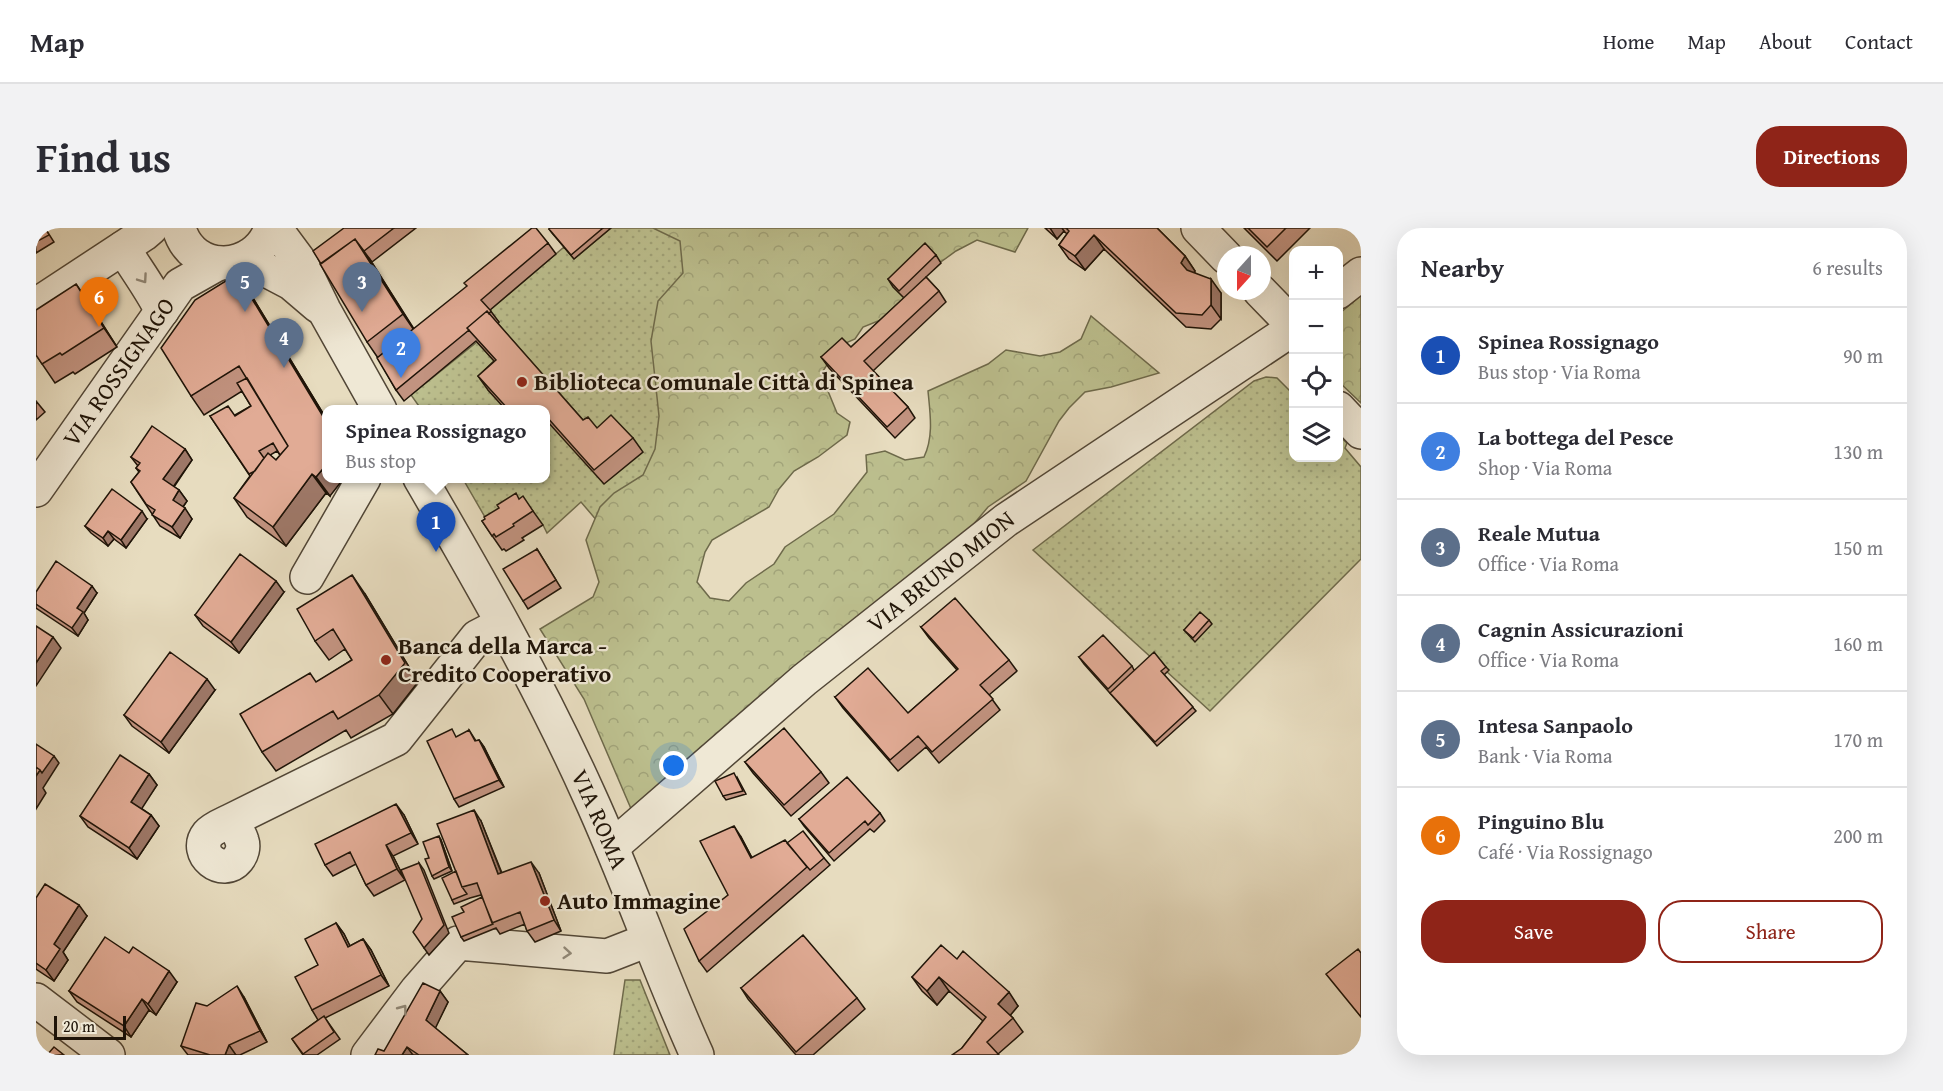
<!DOCTYPE html>
<meta charset="utf-8">
<style>
body{margin:0;font-family:"Gentium Book Plus",serif;background:#f2f2f3;color:#2b2b33}
.controls{position:absolute;right:18px;top:18px;display:grid;overflow:hidden;border-radius:12px;box-shadow:0 6px 24px #0002}
.controls button{width:54px;height:54px;display:grid;place-items:center;padding:0;border:0;border-bottom:2px solid #e1e1e2;background:#fff;color:#2b2b33;font:30px sans-serif}
.compass{position:absolute;left:1181px;top:18px;width:54px;height:54px;border-radius:50%;background:#fff;box-shadow:0 6px 24px #0002;rotate:201deg}
.scale{position:absolute;left:18px;bottom:15px;width:72px;box-sizing:border-box;padding-left:6px;border:3px solid #1f1408;border-top:0;font-size:16px;line-height:21px;white-space:nowrap;color:#1f1408;-webkit-text-stroke:4px #efe8d5;paint-order:stroke}
.you{position:absolute;left:638px;top:538px;width:21px;height:21px;margin:-15px;border:4px solid #fff;border-radius:50%;background:#1a73e8;box-shadow:0 0 0 9px #1a73e833}
.badge{display:grid;place-items:center;width:39px;height:39px;border-radius:50%;background:#8f2418;color:#fff;font-size:20px;font-weight:700}
.pin{position:absolute;translate:-50% -50px;filter:drop-shadow(0 2px 3px #0008)}
.pin::after{content:'';position:absolute;top:32px;width:21px;height:18px;background:inherit;clip-path:polygon(0 0,100% 0,50% 100%)}
.popup{position:absolute;left:286px;top:177px;width:228px;height:78px;box-sizing:border-box;display:grid;place-content:center;border-radius:12px;background:#fff;filter:drop-shadow(0 2px 4px #0005);font-size:20px;white-space:nowrap;color:#7c7c81}
.popup b{font-size:22px;color:#2b2b33}
.popup::after{content:'';position:absolute;left:50%;top:100%;margin-left:-12px;border:12px solid transparent;border-top-color:#fff}
.list{margin:0;padding:0;list-style:none}
h2{display:flex;justify-content:space-between;align-items:center;height:78px;margin:0;padding:0 24px;font-size:26px}
h2 small{font-size:20px;font-weight:400;color:#7c7c81}
.list li{display:grid;grid-template-columns:39px 1fr auto;gap:18px;align-items:center;box-sizing:border-box;height:96px;padding:0 24px;border-top:2px solid #e1e1e2}
.list b{display:block;font-size:22px;white-space:nowrap}
.list p{margin:0;font-size:20px;white-space:nowrap;color:#7c7c81}
.list em{font-size:20px;font-style:normal;color:#7c7c81}
.actions{display:flex;gap:12px;padding:18px 24px}
.actions a{flex:1;padding:14px 0;border:2px solid #8f2418;border-radius:24px;text-align:center;font-size:21px;color:#8f2418}
.actions .main{background:#8f2418;color:#fff}
.icon{flex:none;width:33px;height:33px;fill:none;stroke:currentColor;stroke-width:2;stroke-linecap:round;stroke-linejoin:round}
.map{position:relative;flex:none;width:1325px;height:827px;overflow:hidden;border-radius:24px}
header{display:flex;align-items:center;gap:36px;box-sizing:border-box;height:84px;padding:0 30px;background:#fff;border-bottom:2px solid #e1e1e2}
header strong{font-size:28px}
nav{display:flex;gap:33px;margin-inline-start:auto;font-size:21px}
.intro{display:flex;align-items:center;justify-content:space-between;box-sizing:border-box;height:144px;padding:0 36px}
h1{margin:0;font-size:42px}
.button{padding:15px 27px;border-radius:24px;background:#8f2418;color:#fff;font-size:21px;font-weight:700}
main{display:flex;gap:36px;padding:0 36px}
aside{flex:1;background:#fff;border-radius:24px;box-shadow:0 6px 24px #0002}
.map>svg:first-child{display:block}
.grass{fill:url(#grass-dots);stroke:#6e6a4b;stroke-width:1.5}
.forest{fill:url(#forest-crowns);stroke:#6e6a4b;stroke-width:1.5}
.lines{fill:none;stroke-linecap:round;stroke-linejoin:round}
.minor-casing{stroke:#514636;stroke-width:36}
.minor{stroke:#efe8d5;stroke-width:33}
.wall{fill:#c29380;stroke:#1f1408;stroke-width:1.5;fill-rule:evenodd}
.shaded-wall{fill:#9e7868;stroke:#1f1408;stroke-width:1.5}
.building{fill:#e1ab95;stroke:#1f1408;stroke-width:1.5}
.oneway{stroke:#918979}
.poi-dot{fill:#8f2418;stroke:#efe8d5;stroke-width:2}
.labels{text-anchor:middle;stroke-width:4.5;stroke-linejoin:round;paint-order:stroke}
.street-label{font-size:24px;fill:#1f1408;stroke:#efe8d5}
.poi-label{font-size:24px;font-weight:bold;fill:#1f1408;stroke:#efe8d5;text-anchor:start}
</style>
<header>
<strong>Map</strong>
<nav><a>Home</a><a>Map</a><a>About</a><a>Contact</a></nav>
</header>
<div class="intro"><h1>Find us</h1><a class="button">Directions</a></div>
<main>
<div class="map">
<svg width="1325" height="827" viewBox="0 0 1325 827">
<defs>
<pattern id="grass-dots" width="8" height="8" patternUnits="userSpaceOnUse" patternTransform="scale(1.5)"><rect width="8" height="8" fill="#bcbf8e"/><path d="M2 2h.1M6 6h.1" fill="none" stroke="#a1a379" stroke-width="1.8" stroke-linecap="round"/></pattern>
<pattern id="forest-crowns" width="20" height="18" patternUnits="userSpaceOnUse" patternTransform="scale(1.5)"><rect width="20" height="18" fill="#bcbf8e"/><path d="M2 6a3 3 0 1 1 6 0M12 15a3 3 0 1 1 6 0" fill="none" stroke="#a1a379"/></pattern>
</defs>
<rect width="100%" height="100%" fill="#e7dcbf"/>
<filter id="stains"><feTurbulence type="fractalNoise" baseFrequency=".00333" numOctaves="4"/><feColorMatrix values="0 0 0 0 .2 0 0 0 0 .09 0 0 0 0 .02 0 0 0 .5 -.17"/></filter>
<radialGradient id="worn" r=".72"><stop offset=".6" stop-color="#630" stop-opacity="0"/><stop offset="1" stop-color="#630" stop-opacity=".3"/></radialGradient>
<path class="grass" d="M575 0H904L562 294 545 274 511 305 507 297 457 303 427 251 510 250V194L511 193 557 207 460 97 463 94 453 83 528 19 538 31Z
M441 114 470 146 452 162 470 181H385L375 167Z
M1230 149 1241 150 1257 166 1258 230H1302L1303 208 1311 215 1309 220 1325 239V331L1174 483 997 322 1218 153Z
M589 752H604L634 827H578Z"/>
<path class="forest" d="M617 0H992L979 24 941 12 920 23 902 36 847 91 827 99 819 111 803 118 785 146 801 185 814 194 811 207 782 229 758 243 743 261 733 279 676 312 669 324 661 354 674 370 693 373 710 355 738 336 749 319 798 286 831 244 830 227 849 223 869 232 888 229C898 208 894 185 892 163L952 136 970 122 1004 128 1024 124 1045 111 1055 88 1123 145 1075 159 1049 164 1033 180 1023 193 990 253 952 279 916 322 596 583 548 471 504 401 557 369 563 354 550 312 564 279 578 265 607 247 619 221 623 188 615 113 622 73 647 45 644 13Z
M1325 67V175L1302 153 1303 86Z"/>
<g class="lines">
<g class="minor-casing">
<g id="minor">
<path d="M143 0C156 48 220 45 235 0"/>
<path d="M239 0 265 35 288 82 344 182"/>
<path d="M1162 0 1190 29"/>
<path d="M87 20C100 41 115 61 126 83"/>
<path d="M209 31 255 55 282 78"/>
<path d="M1224 63 1258 98"/>
<path d="M1302 64 1325 46"/>
<path d="M0 77 108 6 115 0"/>
<path d="M1302 180 1325 204"/>
<path id="s1" d="M384 250C444 353 504 458 553 567 592 652 622 741 661 827"/>
<path id="s2" d="M0 262 144 57 183 35"/>
<path d="M271 349 328 250"/>
<path d="M196 592C199 599 204 606 206 613 208 619 206 626 202 631 187 650 156 626 172 606 177 600 188 596 196 592L360 511 441 409 466 396"/>
<path id="s3" d="M576 619 768 452 970 292 1258 100"/>
<path d="M0 772 72 827"/>
<path d="M332 827 381 762 422 715 571 728 612 712"/>
</g>
</g>
<use href="#minor" class="minor"/>
</g>
<path class="wall" d="M0 0H9L18 14 0 25Z
M308 0H380L336 34 333 30 378 101 512 15 520 26 454 82 463 94 462 96 547 192 561 200 597 210 607 224 568 256 511 193 510 194V182H470L452 162 442 148 458 133 440 113 368 173 360 162 342 130 331 114Z
M514 0H575L538 31 516 5 513 1Z
M1009 0H1121L1149 28 1159 43 1158 44 1185 65V91L1175 101 1150 99 1068 21 1049 42 1033 31 1023 17 1031 6 1028 3 1021 11Z
M1208 0H1274L1241 33Z
M900 27 905 35 890 49 903 63 910 74 837 143 872 179 879 190 859 210 793 140 785 129 815 119 868 70 857 59 852 51Z
M214 65 291 192V250L294 268 290 265 250 318 211 289 198 270 214 248 174 188 199 187 215 178 206 163 168 187 155 168ZM241 223 244 227 240 232 234 227Z
M53 75 81 119 39 146 37 144 19 155 0 127Z
M0 173 9 184 0 192Z
M149 221 156 232 138 259 143 262 151 273 147 279 156 291 144 310 124 298 95 254 103 244 100 240 102 238 95 229Z
M484 271 497 283 507 297 486 310 488 312 470 323 468 321 466 322 446 293Z
M111 291 90 320 78 311 72 318 55 305 49 298Z
M501 321 525 360 492 381 487 373Z
M0 364 61 365 48 385 52 392 42 408 0 380Z
M248 364 203 425 167 398 159 387Z
M329 366 382 454 357 486 315 510 310 502 240 543 226 524 281 454 316 432 309 421 293 432 279 413Z
M1173 392 1176 396 1159 414 1148 402Z
M885 399 973 432 981 443 953 467 964 482 903 535 890 519 862 543 807 480 799 469 872 485 921 442 893 410Z
M1043 429 1096 438 1098 442 1130 439 1133 442 1128 447 1160 483 1121 518 1048 436Z
M179 462 133 525 96 498 88 487Z
M433 502 440 513 443 512 448 519 468 559 423 579 418 571Z
M709 534 785 544 793 555 755 588 717 545Z
M113 546 121 557 105 580 115 587 123 598 101 631 52 599 44 588Z
M701 549 710 566 690 572 687 568Z
M844 585 849 593 838 604 834 601 798 633 768 598 763 591Z
M368 587 382 616 357 628 369 652 338 668 330 657 320 636 297 648 289 637Z
M445 593 466 645H503L525 703 499 714 491 703 489 696 464 706 460 700 428 713 425 709 428 684 446 669 445 667 434 670 418 676 416 672 420 643Z
M705 609 716 630 751 615 788 630 794 637 671 744 663 733 692 667Z
M405 612 416 643 398 651 396 648 393 630Z
M0 670 51 688 27 724 32 732 18 753 0 741Z
M300 695 308 706 314 718 327 711 335 722 353 758 289 790 304 811 281 827H267L256 811 282 792 276 782 282 737Z
M921 731 982 778 974 787 977 790 987 804 962 826 926 820 947 793 913 763 901 777 886 763 876 749Z
M141 754 120 787 113 782 95 809 41 774 33 763Z
M705 760 821 770 829 781 777 827H760L712 771Z
M404 763 412 774 399 800 432 827H339L348 823Z
M208 769 231 814 204 827H152L145 818 171 778Z"/>
<path class="shaded-wall" d="M1014 0H1026L1028 3 1021 11Z
M1058 7 1068 21 1049 42 1039 28Z
M319 11 333 30 380 105 367 86Z
M1149 28 1159 43 1155 49 1145 35Z
M201 46 214 65 291 192V195Z
M1175 51 1185 65V91L1175 77Z
M40 56 53 75 81 119 68 100Z
M149 221 156 232 135 262 127 251Z
M291 236V250H308L294 268 280 249Z
M276 246 290 265 250 318 237 299Z
M143 262 151 273 144 283 137 272Z
M149 280 156 291 144 310 136 299Z
M106 283 111 291 90 320 85 312Z
M72 303 78 311 72 318 67 310Z
M316 347 329 366 382 454 357 486 343 467Z
M240 353 248 364 203 425 195 414Z
M56 358 61 365 48 385 52 392 42 408 36 400 41 380Z
M17 409 25 420 0 458V435Z
M171 451 179 462 133 525 125 514Z
M443 512 448 519 468 559 463 552Z
M18 528 23 535 7 560 10 565 0 581V548L4 542Z
M113 546 121 557 103 585 95 574Z
M360 576 368 587 382 616 375 605Z
M438 582 445 593 470 657 462 646Z
M115 587 123 598 101 631 93 620Z
M698 598 705 609 722 641 715 630Z
M403 608 405 612 416 643 413 639Z
M350 617 357 628 369 652 361 641Z
M495 634 503 645 525 703 518 692Z
M383 635 388 642 413 705 393 727 388 720Z
M43 677 51 688 27 724 32 732 18 753 10 742 18 716Z
M300 695 308 706 320 730 312 719Z
M327 711 335 722 353 758 345 747Z
M133 743 141 754 120 787 112 776Z
M903 749 913 763 901 777 891 763Z
M201 758 208 769 231 814 224 803Z
M404 763 412 774 398 803 390 792Z
M973 764 982 778 972 790 962 776Z
M106 771 113 782 95 809 88 798Z
M193 817 200 827H189Z
M371 819 377 827H366Z"/>
<path class="building" d="M0 0H9L13 7 0 14Z
M308 0H358L328 23 319 11 285 36 277 23Z
M496 0H500L512 15 445 72 455 83 453 86 451 83 431 100 433 102 360 162 341 130 431 58 428 55Z
M514 0H567L535 27 513 1Z
M1030 0H1121L1149 28 1145 35 1151 42 1175 51V77L1166 87 1140 85 1058 7 1039 28 1023 17 1033 3Z
M1212 0H1250L1231 19Z
M319 11 367 86 331 114 284 36Z
M889 15 900 27 863 63 852 51Z
M201 46 291 195V236L280 249 276 246 237 299 198 270 232 225 240 232 252 218 203 138 155 168 125 120 159 72Z
M890 49 903 63 828 133 872 179 851 199 785 129 806 110 815 119Z
M40 56 68 100 26 127 24 125 6 136 0 127V82Z
M451 83 547 192 552 189 561 200 575 187 597 210 558 242 510 188V182H504L501 179 498 182H473L442 148 460 132 431 100Z
M211 150 252 218 244 227 237 215 223 223 228 230 219 243 213 246 174 188 192 178 199 188 215 178 201 155Z
M116 198 149 221 127 251 143 262 137 272 149 280 136 299 116 287 119 282 110 276 95 254 104 243 100 240 104 235 95 229Z
M76 261 106 283 85 312 72 303 67 310 49 298Z
M480 265 483 271 487 268 497 283 477 296 478 298 460 309 458 306 456 308 446 293 449 291 448 289 463 280 461 277Z
M501 321 520 352 487 373 467 341Z
M204 326 240 353 195 414 159 387Z
M20 333 56 358 41 380 47 384 36 400 0 376V364Z
M316 347 369 435 343 467 302 491 297 483 226 524 204 486 274 445 280 454 316 432 297 401 279 413 261 381Z
M919 370 973 432 944 457 957 471 896 524 882 508 854 532 799 469 832 440 872 485 922 441 885 399Z
M1164 384 1173 392 1157 410 1148 402Z
M0 398 17 409 0 435Z
M1067 407 1096 438 1072 461 1043 429Z
M134 424 171 451 125 514 88 487Z
M1118 424 1130 439 1125 443 1157 479 1119 514 1074 465Z
M748 500 785 544 748 577 709 534Z
M416 501 420 509 433 502 439 513 443 512 463 552 418 571 391 513Z
M0 516 18 528 6 545 4 542 0 539Z
M84 527 113 546 95 574 115 587 93 620 44 588Z
M0 539 4 542 0 548Z
M698 545 707 563 687 568 679 553Z
M811 549 844 585 832 597 829 593 793 625 763 591Z
M360 576 375 605 350 617 361 641 330 657 314 624 289 637 279 616Z
M438 582 462 646 495 634 518 692 491 703 484 684 456 695 441 655 426 659 401 596Z
M698 598 715 630 749 612 771 639 663 733 648 701 692 667 664 613Z
M767 603 788 630 774 642 751 615Z
M403 608 413 639 396 648 389 631 393 630 387 614Z
M383 635 408 697 388 720 377 704 386 691 365 642Z
M420 643 426 659 431 666 416 672 406 650Z
M9 656 43 677 18 716 24 721 10 742 0 735V670Z
M446 669 457 696 425 709 416 689 428 684 425 679Z
M300 695 312 719 327 711 345 747 276 782 259 749 282 737 269 711Z
M767 707 821 770 760 824 705 760Z
M69 709 93 725 97 719 133 743 112 776 106 771 88 798 33 763Z
M905 717 921 731 927 723 973 764 962 776 977 790 951 814 963 827H916L926 820 950 789 903 749 891 763 876 749Z
M1322 721 1325 725V789L1290 746Z
M387 755 404 763 390 792 432 827H383L371 819 366 827H339L342 821 348 823Z
M201 758 224 803 193 817 189 827H174L145 818 160 775 171 778Z
M288 788 298 804 267 826 256 811Z
M18 819 28 827H11Z"/>
<defs><path id="oneway-chevron" d="M-2-3.5L2.5 0L-2 3.5" fill="none" stroke-width="1.6" stroke-linecap="round" stroke-linejoin="round" transform="scale(1.5)"/></defs>
<g class="oneway">
<use href="#oneway-chevron" transform="translate(107 51) rotate(55)"/>
<use href="#oneway-chevron" transform="translate(531 725) rotate(5)"/>
<use href="#oneway-chevron" transform="translate(367 781) rotate(-53)"/>
</g>
<g class="poi-dot">
<circle cx="486" cy="154" r="6"/>
<circle cx="350" cy="432" r="6"/>
<circle cx="509" cy="673" r="6"/>
</g>
<g class="labels">
<g class="street-label">
<text dy="8" stroke="none"><textPath href="#s2" startOffset="144">VIA ROSSIGNAGO</textPath></text>
<text dy="8" stroke="none"><textPath href="#s3" startOffset="429">VIA BRUNO MION</textPath></text>
<text dy="8" stroke="none"><textPath href="#s1" startOffset="386">VIA ROMA</textPath></text>
</g>
<g class="poi-label">
<text x="498" y="162">Biblioteca Comunale Città di Spinea</text>
<text x="362" y="426">Banca della Marca -<tspan x="362" dy="28">Credito Cooperativo</tspan></text>
<text x="521" y="681">Auto Immagine</text>
</g>
</g>
<rect width="100%" height="100%" filter="url(#stains)"/>
<rect width="100%" height="100%" fill="url(#worn)"/>
</svg>
<div class="controls">
<button>+</button>
<button>−</button>
<button><svg class="icon" aria-label="locate" viewBox="0 0 24 24"><circle cx="12" cy="12" r="6"/><path d="M12 2v4M12 18v4M2 12h4M18 12h4"/></svg></button>
<button><svg class="icon" aria-label="layers" viewBox="0 0 24 24"><path d="M12 4l9 5-9 5-9-5zM3 14l9 5 9-5"/></svg></button>
</div>
<svg class="compass" viewBox="-18 -18 36 36"><path d="M0-13l5 13h-10z" fill="#e53935"/><path d="M0 13l5-13h-10z" fill="#7c7c81"/></svg>
<div class="scale">20 m</div>
<div class="you"></div>
<div class="pin badge" style="left:400px;top:324px;background:#1a4fb4">1</div>
<div class="popup"><b>Spinea Rossignago</b>Bus stop</div>
<div class="pin badge" style="left:365px;top:150px;background:#3f7fe0">2</div>
<div class="pin badge" style="left:326px;top:84px;background:#5c6f8a">3</div>
<div class="pin badge" style="left:248px;top:140px;background:#5c6f8a">4</div>
<div class="pin badge" style="left:209px;top:84px;background:#5c6f8a">5</div>
<div class="pin badge" style="left:63px;top:99px;background:#e8710a">6</div>
</div>
<aside>
<h2>Nearby<small>6 results</small></h2>
<ul class="list">
<li><span class="badge" style="background:#1a4fb4">1</span><div><b>Spinea Rossignago</b><p>Bus stop · Via Roma</p></div><em>90 m</em></li>
<li><span class="badge" style="background:#3f7fe0">2</span><div><b>La bottega del Pesce</b><p>Shop · Via Roma</p></div><em>130 m</em></li>
<li><span class="badge" style="background:#5c6f8a">3</span><div><b>Reale Mutua</b><p>Office · Via Roma</p></div><em>150 m</em></li>
<li><span class="badge" style="background:#5c6f8a">4</span><div><b>Cagnin Assicurazioni</b><p>Office · Via Roma</p></div><em>160 m</em></li>
<li><span class="badge" style="background:#5c6f8a">5</span><div><b>Intesa Sanpaolo</b><p>Bank · Via Roma</p></div><em>170 m</em></li>
<li><span class="badge" style="background:#e8710a">6</span><div><b>Pinguino Blu</b><p>Café · Via Rossignago</p></div><em>200 m</em></li>
</ul>
<div class="actions"><a class="main">Save</a><a>Share</a></div>
</aside>
</main>
